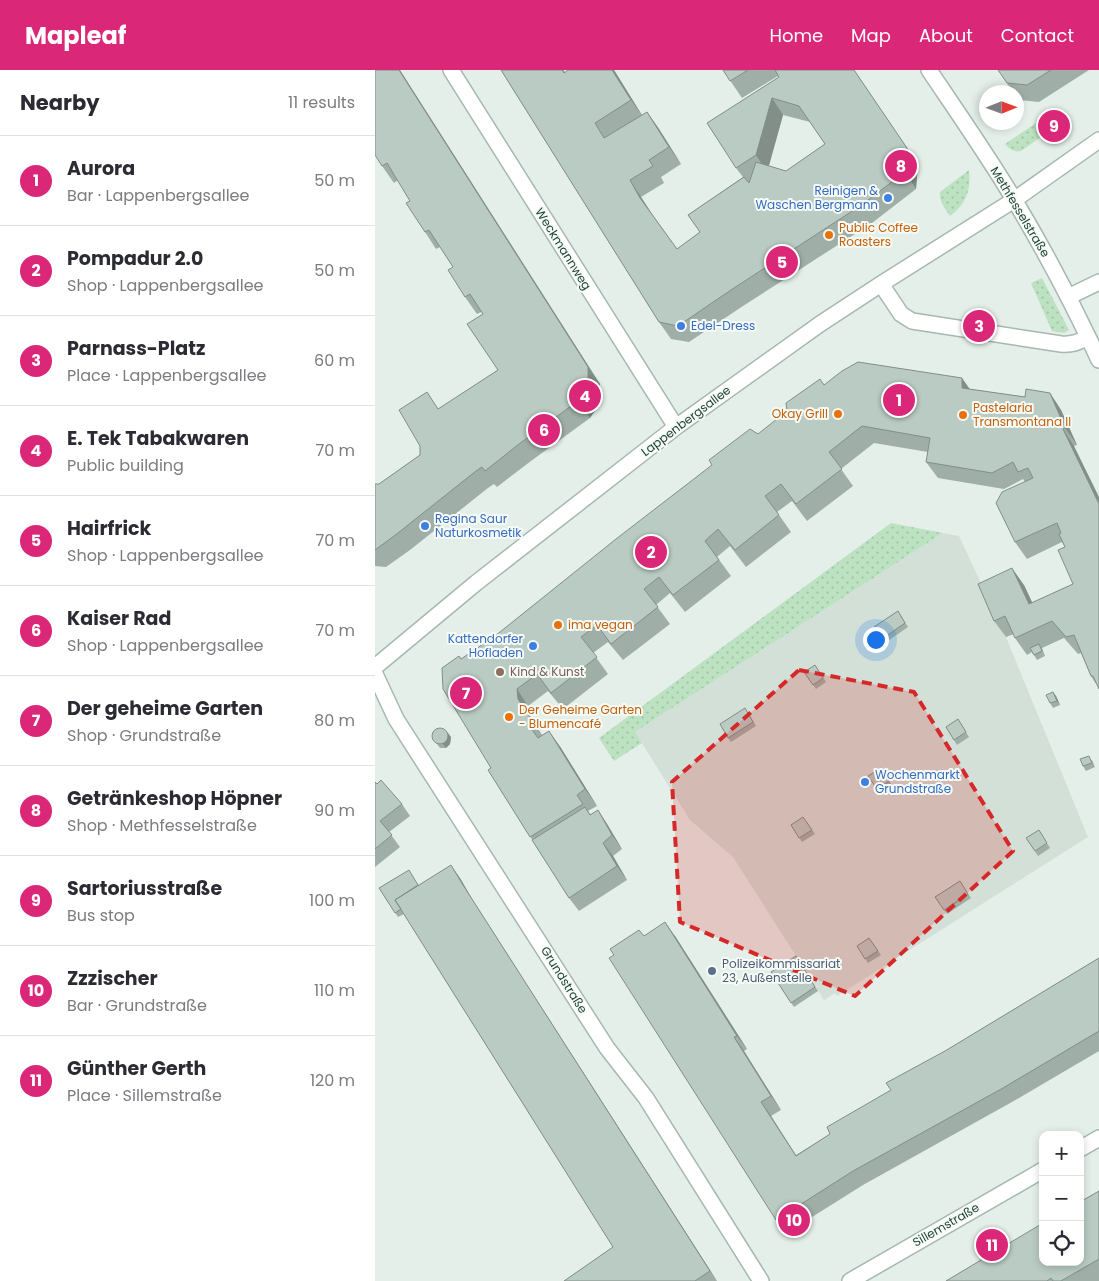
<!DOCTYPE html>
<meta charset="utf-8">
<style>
body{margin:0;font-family:Poppins,sans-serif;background:#f7f7f7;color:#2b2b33}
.controls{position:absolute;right:15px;bottom:15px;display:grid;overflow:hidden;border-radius:10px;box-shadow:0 2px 8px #0003}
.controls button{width:45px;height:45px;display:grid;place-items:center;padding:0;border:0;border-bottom:1px solid #e1e1e2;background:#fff;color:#2b2b33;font:25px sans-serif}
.compass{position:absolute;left:604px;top:15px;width:45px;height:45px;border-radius:50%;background:#fff;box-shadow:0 2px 8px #0003;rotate:89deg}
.you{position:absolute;left:500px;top:569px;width:18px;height:18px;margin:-12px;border:4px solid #fff;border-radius:50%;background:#1a73e8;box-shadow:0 0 0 8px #1a73e833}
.badge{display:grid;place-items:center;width:32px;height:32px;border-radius:50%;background:#db2777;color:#fff;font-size:16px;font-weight:700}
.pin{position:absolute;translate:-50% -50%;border:2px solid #fff;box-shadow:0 1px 5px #0006}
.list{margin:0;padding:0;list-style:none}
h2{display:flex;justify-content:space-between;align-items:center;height:65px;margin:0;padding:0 20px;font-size:21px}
h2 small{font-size:16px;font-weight:400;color:#7c7c81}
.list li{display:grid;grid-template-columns:32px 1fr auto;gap:15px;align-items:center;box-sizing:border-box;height:90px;padding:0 20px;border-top:1px solid #e1e1e2}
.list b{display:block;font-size:19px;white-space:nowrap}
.list p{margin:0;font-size:16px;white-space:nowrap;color:#7c7c81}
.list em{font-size:16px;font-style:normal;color:#7c7c81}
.icon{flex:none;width:28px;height:28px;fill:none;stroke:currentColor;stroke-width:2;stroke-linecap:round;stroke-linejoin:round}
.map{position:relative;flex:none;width:724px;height:1211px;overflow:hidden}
header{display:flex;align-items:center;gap:30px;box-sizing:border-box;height:70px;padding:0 25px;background:#db2777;color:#fff}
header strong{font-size:24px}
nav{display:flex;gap:28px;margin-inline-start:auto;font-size:18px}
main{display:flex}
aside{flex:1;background:#fff}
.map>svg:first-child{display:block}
.built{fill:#d2e0d8}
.grass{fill:url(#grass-dots)}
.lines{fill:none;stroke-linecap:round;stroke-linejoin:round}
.minor-casing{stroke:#a6b8b0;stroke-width:18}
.minor{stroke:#fff;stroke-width:15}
.wall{fill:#9fafa7;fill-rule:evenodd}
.shaded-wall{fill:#828e88}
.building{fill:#b9cbc2;stroke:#828e88}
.marked{fill:#d62828;fill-opacity:0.2;stroke:#d62828;stroke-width:4;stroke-dasharray:10 6;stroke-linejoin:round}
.shop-dot{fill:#3f7fe0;stroke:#f6fbf8;stroke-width:2}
.food-dot{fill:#e8710a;stroke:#f6fbf8;stroke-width:2}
.education-dot{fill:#8d6e63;stroke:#f6fbf8;stroke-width:2}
.service-dot{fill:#5c6f8a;stroke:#f6fbf8;stroke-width:2}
.labels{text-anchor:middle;stroke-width:4;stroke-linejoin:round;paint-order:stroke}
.shop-label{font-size:12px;fill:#366cbe;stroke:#f6fbf8;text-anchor:start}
.street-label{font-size:12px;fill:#214437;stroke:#f6fbf8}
.food-label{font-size:12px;fill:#c56008;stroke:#f6fbf8;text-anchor:start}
.education-label{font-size:12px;fill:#785e54;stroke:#f6fbf8;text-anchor:start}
.service-label{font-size:12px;fill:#4e5e75;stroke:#f6fbf8;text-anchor:start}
</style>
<header>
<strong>Mapleaf</strong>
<nav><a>Home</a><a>Map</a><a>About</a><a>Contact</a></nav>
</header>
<main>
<aside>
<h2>Nearby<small>11 results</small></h2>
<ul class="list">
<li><span class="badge">1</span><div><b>Aurora</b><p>Bar · Lappenbergsallee</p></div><em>50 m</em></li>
<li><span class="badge">2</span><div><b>Pompadur 2.0</b><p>Shop · Lappenbergsallee</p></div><em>50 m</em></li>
<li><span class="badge">3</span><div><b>Parnass-Platz</b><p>Place · Lappenbergsallee</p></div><em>60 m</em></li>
<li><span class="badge">4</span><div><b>E. Tek Tabakwaren</b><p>Public building</p></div><em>70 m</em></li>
<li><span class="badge">5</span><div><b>Hairfrick</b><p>Shop · Lappenbergsallee</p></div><em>70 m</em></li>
<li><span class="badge">6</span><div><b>Kaiser Rad</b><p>Shop · Lappenbergsallee</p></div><em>70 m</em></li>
<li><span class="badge">7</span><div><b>Der geheime Garten</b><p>Shop · Grundstraße</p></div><em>80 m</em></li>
<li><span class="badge">8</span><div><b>Getränkeshop Höpner</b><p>Shop · Methfesselstraße</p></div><em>90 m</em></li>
<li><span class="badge">9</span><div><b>Sartoriusstraße</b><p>Bus stop</p></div><em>100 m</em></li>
<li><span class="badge">10</span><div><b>Zzzischer</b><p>Bar · Grundstraße</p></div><em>110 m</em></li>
<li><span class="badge">11</span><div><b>Günther Gerth</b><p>Place · Sillemstraße</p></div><em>120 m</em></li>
</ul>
</aside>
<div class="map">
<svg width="724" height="1211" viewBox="0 0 724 1211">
<defs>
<pattern id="grass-dots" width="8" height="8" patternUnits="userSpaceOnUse" patternTransform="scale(1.25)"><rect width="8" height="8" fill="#bce2c2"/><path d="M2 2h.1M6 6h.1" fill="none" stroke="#a1c3a7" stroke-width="1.8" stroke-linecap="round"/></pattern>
</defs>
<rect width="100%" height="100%" fill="#e5efe9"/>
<path class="built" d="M568 463 584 466 631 567 713 767 462 926 460 923 449 930 358 787 315 750 260 662Z"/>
<path class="grass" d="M679 41 685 50 675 58 676 60 646 81C639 82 635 80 630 74Z
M594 100C596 120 592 133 575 146 570 138 564 132 565 122Z
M667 208 694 260 689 263 677 261 656 213Z
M516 453 568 463 260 662 267 673 239 691 224 668Z"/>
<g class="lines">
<g class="minor-casing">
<path id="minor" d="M76 0 301 357
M554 0C583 43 613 86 640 131 671 183 699 236 724 290
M506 214 526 244 537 251 686 274C697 275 704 272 713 267
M693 227 724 212
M0 597 101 513 301 357 445 254 506 214 639 130 724 70
M0 604 21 649 232 978 271 1028 386 1211
M705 1079 724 1068
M475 1211 668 1100"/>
</g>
<use href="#minor" class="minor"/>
</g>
<path class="wall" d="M0 0 225 314V333L215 348 156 391 122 417 119 414 113 418 35 480 11 497 0 496V414H4L45 385 64 339 123 300 108 244 106 242 102 244 90 227 78 197 65 177 61 179 50 162 35 131 23 110 19 113 7 96Z
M126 0H190L189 1 190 2 239 0 267 45 272 42 284 59 306 94 286 107 289 113 266 127 275 141 302 179 325 162 313 145 368 107 361 98 404 7 403 6 367 28 348 0H479L543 95 541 119 497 153 368 236 314 272 296 269 284 252ZM408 45 435 52 450 74 411 101 394 96Z
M623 0H714L664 32 644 30 642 27V22H638Z
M449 315 594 319 650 327 675 323 686 340 702 375 699 376 721 614 716 606 706 583 703 584 689 568 667 578 670 586 662 590 657 582 652 585 640 568 639 564 631 567 619 551 649 515 657 533 698 514 690 477 687 472 652 489 640 472 650 412 648 409 629 419 563 408 551 392 553 382 499 373 466 399 478 416 432 451 417 431 402 442 416 462 371 497 355 476 342 487 356 506 310 542 295 523 281 535 295 554 248 590 233 572 218 583 233 604 188 639 173 621 153 636 155 646 167 665 174 661 186 678 222 736 213 741 216 745 223 740 232 754 247 779 238 786 252 810 204 841 194 828 113 700 116 698 86 589 120 566 383 364Z
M523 541 533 557 510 573 499 557Z
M440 595 451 612 441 619 429 602Z
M681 626 685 635 678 638 675 633Z
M373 642 381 656 356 672 353 668Z
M583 649 594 667 582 675 571 657Z
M76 667 75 674 71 678H65L58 669Z
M717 690 720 697 711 701 708 696Z
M506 698 517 715 505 723 493 706Z
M0 712 27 734 35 746 14 762 25 777 0 797Z
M428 747 440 764 427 772 416 755Z
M664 760 675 778 663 786 651 768Z
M85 808 97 829 342 1211H189L238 1177 29 844 23 847 4 818 43 815Z
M585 811 596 828 572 844 560 827Z
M269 866H300L372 979 369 981 406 1040 396 1046 421 1085 455 1064 570 981 724 888V981L637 1032 488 1115 410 1164 401 1150Z
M494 868 506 885 493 893 482 876Z
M421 886 443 921 419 937 396 902Z
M724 1121V1211H571Z"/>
<path class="shaded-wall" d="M24 0H25L225 314V333L215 348 203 331Z
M237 0H239L268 47 256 30Z
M479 0 543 95 541 119 530 102Z
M397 28 408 45 392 102 381 85Z
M272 42 284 59 306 94 294 77Z
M255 110 277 144 265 128Z
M587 308 599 325 587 318Z
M675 323 686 340 702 375 690 358Z
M688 359 699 376 724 427V434Z
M637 498 649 515 666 551 654 534Z
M142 619 153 636 155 646 168 668 143 629Z
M678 622 681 626 685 635 682 631Z
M174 661 186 678 222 736 210 719Z
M73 663 76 667 75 674 71 678 68 674Z
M223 740 232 754 247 779 237 765Z
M228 773 238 786 252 810 242 796Z
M76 795 85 808 97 829 342 1211 335 1201 88 815Z
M290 852 300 866 372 979 362 966Z
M359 967 369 981 406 1040 396 1026Z
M386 1032 396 1046 430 1100 421 1086Z"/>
<path class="building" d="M0 0H24L213 297V316L203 331 144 374 110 401 107 397 101 401 23 463 0 480V414H4L45 385V376L24 340 52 322 63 339 123 300 92 254 108 244 95 224 90 227 73 200 78 197 54 160 50 162 31 133 35 131 12 93 7 96 0 85Z
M126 0H187L189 3 193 0H237L256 30 220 53 229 68 272 42 294 77 274 90 278 96 255 110 265 128 302 179 325 162 313 145 369 107 374 113 381 92 411 101 450 74 424 36 397 28 381 85 361 98 332 53 404 7 400 0H479L532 78 530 102 485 136 356 220 303 256 284 252Z
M348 0H373L355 11Z
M623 0H676L652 15 632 13Z
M483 292 587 308V318L650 327 651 319 675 323 690 358 688 359 724 434V619L718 606H716L699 565 691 567 677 551 640 568 630 546 619 551 603 514 637 498 654 534 698 514 683 480 690 477 684 464 686 463 682 453 640 472 621 433 627 422 658 408 653 398 643 402 638 392 617 403 551 392 555 368 487 356 454 382 467 399 421 434 406 414 390 426 404 445 360 480 343 459 330 471 344 490 298 525 284 507 269 519 283 537 236 574 222 555 206 567 222 587 176 623 162 604 142 619 143 629 157 651 153 654 163 668 174 661 210 719 202 725 208 734 155 767 113 700 116 698 68 619 67 598 84 586 86 589 120 566 241 469 337 395 334 390 375 359 383 364 412 341 411 333 445 309 449 315 467 301Z
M523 541 530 553 507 569 499 557Z
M664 574 667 581 659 585 655 578Z
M440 595 448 608 438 615 429 602Z
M678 622 682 631 675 633 671 625Z
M370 638 378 652 353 668 345 654Z
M583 649 591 662 579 670 571 657Z
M57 666a8 8 0 1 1 16 0a8 8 0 1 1-16 0Z
M714 686 717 693 708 696 705 689Z
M506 698 514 711 502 719 493 706Z
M6 710 27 734 5 751 17 765 0 779V712L2 714Z
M210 737 215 745 223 740 237 765 228 773 242 796 194 828 157 770Z
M428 747 437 760 424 768 416 755Z
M664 760 672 773 660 781 651 768Z
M76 795 88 815 335 1201 320 1211H189L238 1177 20 830Z
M34 800 43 815 20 830 26 839 20 843 4 818Z
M585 811 593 824 569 840 560 827Z
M290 852 362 966 359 967 396 1026 386 1032 421 1086 455 1064 452 1057 516 1020 511 1013 570 981 724 888V961L628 1018 478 1101 401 1150 234 888 239 885 235 879 264 860 269 866Z
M494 868 503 881 490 889 482 876Z
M421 886 440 917 416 933 396 902Z
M724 1121V1189L686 1211H678L676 1208 672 1211H571L668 1153V1192H705V1132Z"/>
<path class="marked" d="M424 600 539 622 638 781 480 926 305 852 297 712Z"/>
<g class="shop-dot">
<circle cx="513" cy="128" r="5"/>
<circle cx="306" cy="256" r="5"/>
<circle cx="50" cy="456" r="5"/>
<circle cx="158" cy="576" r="5"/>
<circle cx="490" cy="712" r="5"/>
</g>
<g class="food-dot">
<circle cx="454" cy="165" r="5"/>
<circle cx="463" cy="344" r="5"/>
<circle cx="588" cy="345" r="5"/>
<circle cx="183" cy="555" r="5"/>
<circle cx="134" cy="647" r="5"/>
</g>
<circle class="education-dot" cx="125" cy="602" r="5"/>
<circle class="service-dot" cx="337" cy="901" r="5"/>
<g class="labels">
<g class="shop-label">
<text x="503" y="125" text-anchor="end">Reinigen &amp;<tspan x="503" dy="14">Waschen Bergmann</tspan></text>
<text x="316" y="260">Edel-Dress</text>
<text x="60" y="453">Regina Saur<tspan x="60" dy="14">Naturkosmetik</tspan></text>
<text x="148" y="573" text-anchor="end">Kattendorfer<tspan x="148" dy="14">Hofladen</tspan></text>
<text x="500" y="709">Wochenmarkt<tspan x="500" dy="14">Grundstraße</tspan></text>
</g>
<g class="street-label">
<text transform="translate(645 142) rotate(59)" y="4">Methfesselstraße</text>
<text transform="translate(188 179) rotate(58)" y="4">Weckmannweg</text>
<text transform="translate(311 351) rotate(-37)" y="4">Lappenbergsallee</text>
<text transform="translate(189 910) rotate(58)" y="4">Grundstraße</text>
<text transform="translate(571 1155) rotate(-30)" y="4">Sillemstraße</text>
</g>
<g class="food-label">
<text x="464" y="162">Public Coffee<tspan x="464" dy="14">Roasters</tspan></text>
<text x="598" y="342">Pastelaria<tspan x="598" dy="14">Transmontana II</tspan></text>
<text x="453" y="348" text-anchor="end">Okay Grill</text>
<text x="193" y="559">ima vegan</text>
<text x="144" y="644">Der Geheime Garten<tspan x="144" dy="14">- Blumencafé</tspan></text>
</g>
<g class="education-label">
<text x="135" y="606">Kind &amp; Kunst</text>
</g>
<g class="service-label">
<text x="347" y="898">Polizeikommissariat<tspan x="347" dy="14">23, Außenstelle</tspan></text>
</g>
</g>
</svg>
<div class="controls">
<button>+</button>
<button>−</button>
<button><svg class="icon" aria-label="locate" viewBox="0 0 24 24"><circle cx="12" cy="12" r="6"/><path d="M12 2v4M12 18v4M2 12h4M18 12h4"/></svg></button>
</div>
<svg class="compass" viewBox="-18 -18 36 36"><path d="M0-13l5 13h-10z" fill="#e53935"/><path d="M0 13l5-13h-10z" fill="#7c7c81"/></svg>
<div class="you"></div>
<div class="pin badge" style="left:524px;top:330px">1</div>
<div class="pin badge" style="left:276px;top:482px">2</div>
<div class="pin badge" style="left:604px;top:256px">3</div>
<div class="pin badge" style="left:210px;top:326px">4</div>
<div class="pin badge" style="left:407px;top:192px">5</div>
<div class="pin badge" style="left:169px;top:360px">6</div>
<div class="pin badge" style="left:91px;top:623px">7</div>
<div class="pin badge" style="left:526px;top:96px">8</div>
<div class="pin badge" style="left:679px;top:56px">9</div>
<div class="pin badge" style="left:419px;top:1150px">10</div>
<div class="pin badge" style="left:617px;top:1175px">11</div>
</div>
</main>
